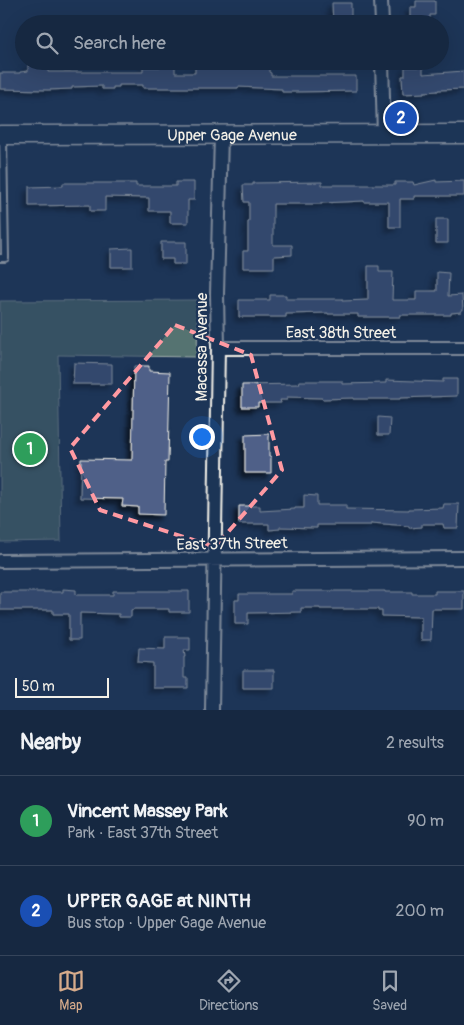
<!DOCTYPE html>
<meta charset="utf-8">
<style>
body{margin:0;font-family:Pangolin,sans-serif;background:#23344c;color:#f1f3f6}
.scale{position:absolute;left:15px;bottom:12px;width:94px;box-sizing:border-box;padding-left:5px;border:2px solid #f4f1e8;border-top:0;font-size:14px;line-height:18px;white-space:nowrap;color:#f4f1e8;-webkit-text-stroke:4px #1d3557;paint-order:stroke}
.you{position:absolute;left:201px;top:436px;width:18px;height:18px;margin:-12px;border:4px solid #fff;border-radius:50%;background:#1a73e8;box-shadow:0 0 0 8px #1a73e833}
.badge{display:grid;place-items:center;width:32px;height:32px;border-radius:50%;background:#d6ab8b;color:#fff;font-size:16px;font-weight:700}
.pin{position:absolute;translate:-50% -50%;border:2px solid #fff;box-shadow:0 1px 5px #0006}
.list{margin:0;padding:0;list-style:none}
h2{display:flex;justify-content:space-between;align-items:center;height:65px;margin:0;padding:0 20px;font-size:21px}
h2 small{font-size:16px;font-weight:400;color:#9ea6b1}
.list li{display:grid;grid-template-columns:32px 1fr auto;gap:15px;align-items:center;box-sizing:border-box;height:90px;padding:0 20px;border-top:1px solid #35445a}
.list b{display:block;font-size:19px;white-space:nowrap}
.list p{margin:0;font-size:16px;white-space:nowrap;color:#9ea6b1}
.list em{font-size:16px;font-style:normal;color:#9ea6b1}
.icon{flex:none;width:28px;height:28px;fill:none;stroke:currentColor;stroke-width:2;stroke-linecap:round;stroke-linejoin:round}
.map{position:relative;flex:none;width:464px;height:710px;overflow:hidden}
.search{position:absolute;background:#162841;box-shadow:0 5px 20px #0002;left:15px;right:15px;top:15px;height:55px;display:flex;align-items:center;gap:12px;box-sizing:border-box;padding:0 18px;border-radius:28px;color:#9ea6b1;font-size:19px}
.sheet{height:245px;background:#162841}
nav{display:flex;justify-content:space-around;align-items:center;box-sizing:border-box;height:70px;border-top:1px solid #35445a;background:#162841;font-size:14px;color:#9ea6b1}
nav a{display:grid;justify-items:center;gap:2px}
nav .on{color:#d6ab8b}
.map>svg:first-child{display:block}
.green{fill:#557371;stroke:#a4b2ac}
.building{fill:#506188;stroke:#f4f1e8;filter:url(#shadow)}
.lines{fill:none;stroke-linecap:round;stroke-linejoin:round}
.service-casing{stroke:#f4f1e8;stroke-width:10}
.minor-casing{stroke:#f4f1e8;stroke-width:16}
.secondary-casing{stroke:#f4f1e8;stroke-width:21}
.service{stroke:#1d3557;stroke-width:6}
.minor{stroke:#1d3557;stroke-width:12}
.secondary{stroke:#1d3557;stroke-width:18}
.marked{fill:none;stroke:#ff9aa2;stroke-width:4;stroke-dasharray:10 6;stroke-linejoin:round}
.labels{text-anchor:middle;stroke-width:4.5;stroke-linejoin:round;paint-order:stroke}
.street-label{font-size:16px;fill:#f4f1e8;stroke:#1d3557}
</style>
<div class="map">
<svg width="464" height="710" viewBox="0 0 464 710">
<defs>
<filter id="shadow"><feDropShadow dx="-4.5" dy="4.5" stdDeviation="2.5" flood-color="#0009"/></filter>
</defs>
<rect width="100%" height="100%" fill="#1d3557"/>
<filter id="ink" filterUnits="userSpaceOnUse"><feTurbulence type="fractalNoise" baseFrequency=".02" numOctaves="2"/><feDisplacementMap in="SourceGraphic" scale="10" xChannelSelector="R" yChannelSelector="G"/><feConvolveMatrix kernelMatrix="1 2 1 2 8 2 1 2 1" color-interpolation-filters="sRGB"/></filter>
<g filter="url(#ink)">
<path class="green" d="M198 300 197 357 58 355 61 541 0 542V301Z"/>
<path class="building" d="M416 1H435V15H430V23H410V7H416Z
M332 3H351V24H333Z
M165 61H175V73H195V67L251 66V63L269 64V72L271 73V76H356V91L293 92H282V89L238 87V88H143V85H119V87H113V89H102V86L72 87V89L48 90 0 89V73H20V72L28 71V65H39V68H48V72H143V67H165Z
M405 67H423V74L464 71V89L438 90V91L424 92V93L403 94 402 76H405Z
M436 180V182L464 181V196H414V199H400V227H389V202H364V201L322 203V204H273V245H292V255L274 256V268H243V251H248V222H249V202H244L243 185H253V183L322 182V185H395V182H413L414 185Z
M176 182H194V200H188V223H170V211H149V198L105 197V211H90V205L29 206V187L63 186V183H136V186H176Z
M436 219H448V243H436Z
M161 242H186V264H173V259H161Z
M132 248V267H111V249Z
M368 266H379V272H393L392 300H416V291H437V272L449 273 448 296 462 295 463 310H461V312L451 313V315H400V317H358V314H328V313L286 314V317H239V300H270V295H286V299H343V301L368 300Z
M74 363 112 364V384H73Z
M134 366H149V371L170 372 168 462H165L164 515 138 514V507L122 506 123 499 80 498 81 459 132 460Z
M443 379H457V396L400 398V399H353V398L322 399V398L287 397V400H280L281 403H258V407H242V385L299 384 300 381H342V384L386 383V380L443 382Z
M378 417 390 418 389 435H378Z
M269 434V456H271V473H245V435Z
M304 495 317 496V505H346V509L409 510V509L443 508 444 504H459L458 528H444L443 524H422V527L409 528V526L371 523V525H317V528L280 527V529L269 530V524H239V506H260V511L295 509V508H304Z
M63 589 76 590V595H113V591H189V612H169V609H133V610L131 611V617H119V614L80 613V640H69V614H53V610H0V592H63Z
M292 591H385V592H412V594H435V591H464V609H432L431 640H421V617L382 616V611H378V609H320V608H301V612L248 613V624H235V600H239V594H292Z
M165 637H190V650H184L185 657H184V678H188V688H153V663L138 662 139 648 165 649Z
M243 670H274V688H243Z"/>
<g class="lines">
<g class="service-casing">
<path id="service" d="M0 258H5L3 137"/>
</g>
<g class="minor-casing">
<path id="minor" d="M381 0 382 24
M382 61 384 135
M218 348H464
M0 561 464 558
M212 710 218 348 217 294 221 135"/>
</g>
<g class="secondary-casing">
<g id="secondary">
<path id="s1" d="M0 135 464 134"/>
</g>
</g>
<use href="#service" class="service"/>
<use href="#minor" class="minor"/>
<use href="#secondary" class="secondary"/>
</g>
</g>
<path d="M0 0H464V710H0ZM175 325 251 355 282 470 215 547 100 510 70 448Z" fill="#1d3557" fill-opacity=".55" fill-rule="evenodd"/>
<path class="marked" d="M175 325 251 355 282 470 215 547 100 510 70 448Z"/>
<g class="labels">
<g class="street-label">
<text dy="6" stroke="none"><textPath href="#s1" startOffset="232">Upper Gage Avenue</textPath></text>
<text x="341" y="338">East 38th Street</text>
<text transform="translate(201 347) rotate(-90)" y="6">Macassa Avenue</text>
<text transform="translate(232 543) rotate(-1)" y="6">East 37th Street</text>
</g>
</g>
</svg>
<div class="scale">50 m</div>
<div class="you"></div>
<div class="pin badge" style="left:30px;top:449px;background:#2e9e5b">1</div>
<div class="pin badge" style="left:401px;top:118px;background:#1a4fb4">2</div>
<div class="search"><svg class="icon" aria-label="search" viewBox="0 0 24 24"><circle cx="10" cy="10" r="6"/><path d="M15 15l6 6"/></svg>Search here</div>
</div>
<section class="sheet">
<h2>Nearby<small>2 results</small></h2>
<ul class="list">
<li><span class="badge" style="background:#2e9e5b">1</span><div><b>Vincent Massey Park</b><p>Park · East 37th Street</p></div><em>90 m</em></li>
<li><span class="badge" style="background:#1a4fb4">2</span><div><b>UPPER GAGE at NINTH</b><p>Bus stop · Upper Gage Avenue</p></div><em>200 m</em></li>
</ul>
</section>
<nav>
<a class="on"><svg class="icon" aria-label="map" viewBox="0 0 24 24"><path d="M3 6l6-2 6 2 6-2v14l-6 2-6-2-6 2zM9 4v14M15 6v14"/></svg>Map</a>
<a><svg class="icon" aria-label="directions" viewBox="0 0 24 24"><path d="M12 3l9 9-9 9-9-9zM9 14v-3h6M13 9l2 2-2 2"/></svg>Directions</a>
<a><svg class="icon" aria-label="saved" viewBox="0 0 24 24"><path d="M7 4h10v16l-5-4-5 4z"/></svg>Saved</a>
</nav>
